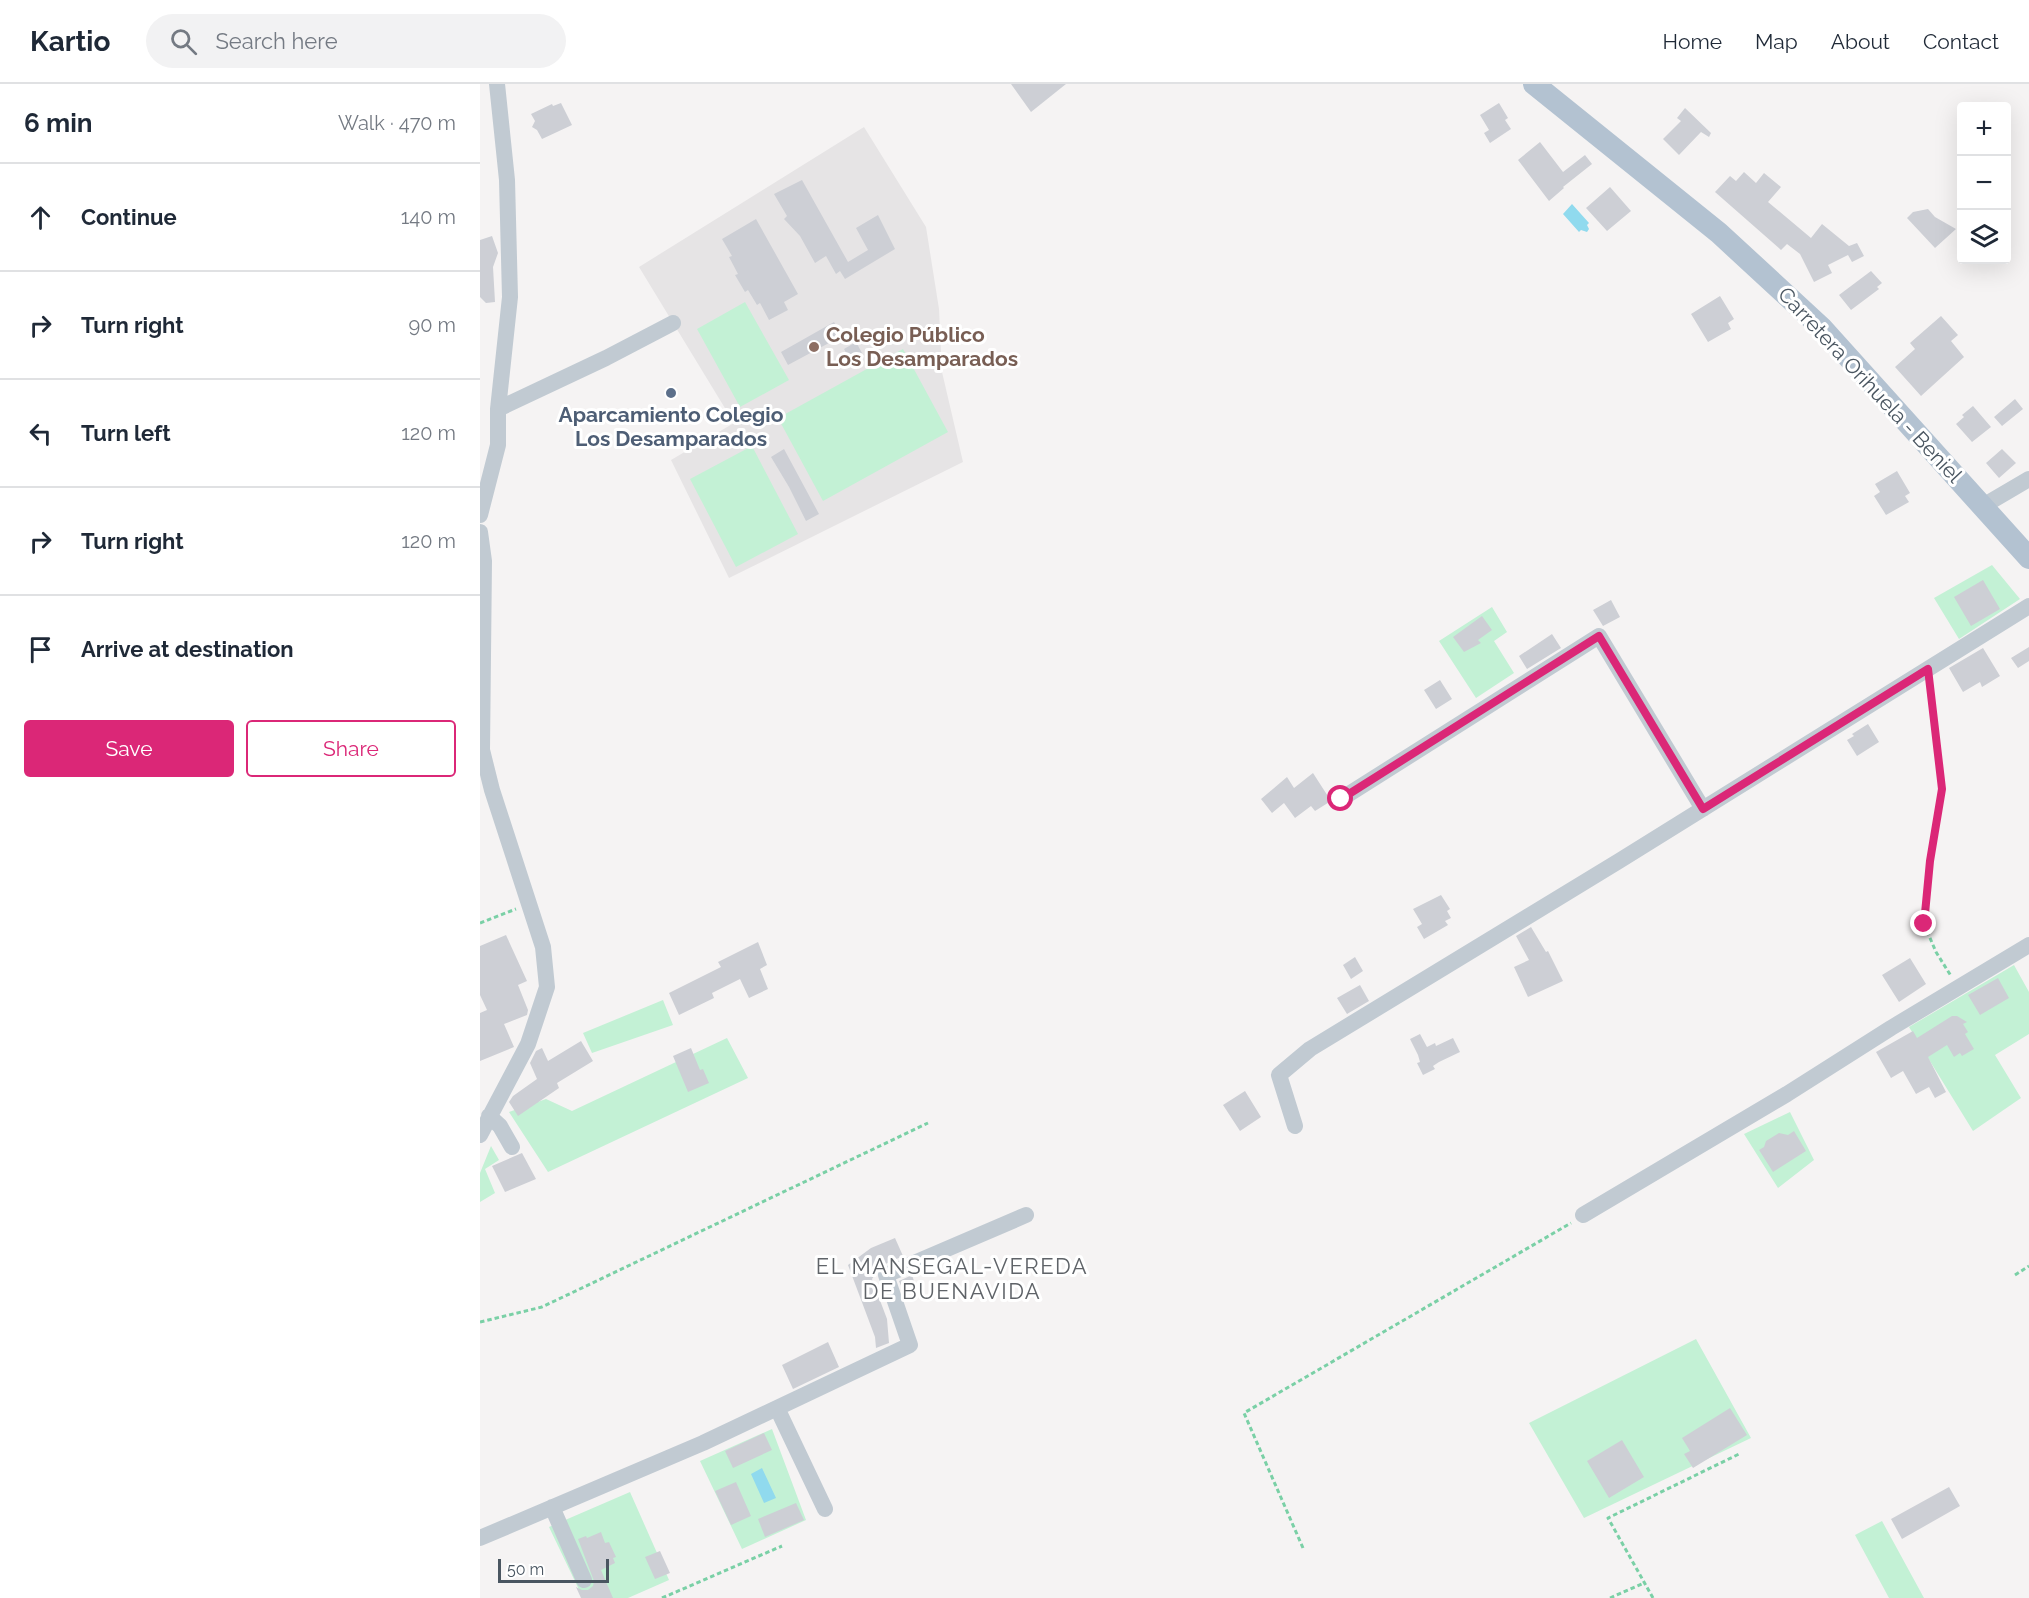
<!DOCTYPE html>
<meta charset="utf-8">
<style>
body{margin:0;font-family:Raleway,sans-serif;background:#f2f2f3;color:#1f2937}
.controls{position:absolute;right:18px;top:18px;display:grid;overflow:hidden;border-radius:6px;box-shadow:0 6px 24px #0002}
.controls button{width:54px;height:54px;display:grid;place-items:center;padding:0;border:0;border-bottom:2px solid #e0e1e3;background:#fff;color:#1f2937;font:30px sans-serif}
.scale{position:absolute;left:18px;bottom:15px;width:111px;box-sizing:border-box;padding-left:6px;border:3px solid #4a5661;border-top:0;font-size:16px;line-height:21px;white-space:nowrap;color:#4a5661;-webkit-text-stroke:4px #fff;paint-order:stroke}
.stop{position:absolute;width:18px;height:18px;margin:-14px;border:4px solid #db2777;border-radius:50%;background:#fff}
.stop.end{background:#db2777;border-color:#fff;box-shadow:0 2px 6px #0008}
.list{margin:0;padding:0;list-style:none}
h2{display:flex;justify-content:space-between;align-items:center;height:78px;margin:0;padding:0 24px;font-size:26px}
h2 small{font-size:20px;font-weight:400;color:#747a83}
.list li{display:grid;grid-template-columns:39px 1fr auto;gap:18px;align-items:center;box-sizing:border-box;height:108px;padding:0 24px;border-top:2px solid #e0e1e3}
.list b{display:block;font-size:22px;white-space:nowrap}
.list em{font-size:20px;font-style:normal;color:#747a83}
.actions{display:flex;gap:12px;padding:18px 24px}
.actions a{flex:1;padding:14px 0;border:2px solid #db2777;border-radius:6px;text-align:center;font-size:21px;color:#db2777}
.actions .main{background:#db2777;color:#fff}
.icon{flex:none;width:33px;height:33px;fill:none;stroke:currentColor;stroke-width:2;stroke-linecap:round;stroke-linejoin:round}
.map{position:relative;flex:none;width:1549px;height:1514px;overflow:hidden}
header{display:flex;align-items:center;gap:36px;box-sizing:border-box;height:84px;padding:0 30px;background:#fff;border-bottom:2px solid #e0e1e3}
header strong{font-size:28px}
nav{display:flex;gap:33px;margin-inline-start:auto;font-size:21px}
.search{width:420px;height:54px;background:#f2f2f3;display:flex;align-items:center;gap:15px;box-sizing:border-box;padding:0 21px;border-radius:33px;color:#747a83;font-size:22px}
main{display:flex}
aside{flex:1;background:#fff}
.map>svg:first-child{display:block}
.education{fill:#e6e4e5}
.green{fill:#c3f1d5}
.water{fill:#90daee}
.building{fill:#cdcfd5}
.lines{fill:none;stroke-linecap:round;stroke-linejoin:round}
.path{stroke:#7ad0a6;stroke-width:3;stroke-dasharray:4.5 3;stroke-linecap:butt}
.minor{stroke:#c1cad2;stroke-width:16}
.major{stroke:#b3c2d1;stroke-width:22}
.route{stroke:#db2777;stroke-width:8}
.education-dot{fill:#8d6e63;stroke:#fff;stroke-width:2}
.service-dot{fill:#5c6f8a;stroke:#fff;stroke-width:2}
.labels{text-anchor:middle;stroke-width:6;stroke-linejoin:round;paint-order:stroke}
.education-label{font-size:21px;font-weight:bold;fill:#785e54;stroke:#fff;text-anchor:start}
.street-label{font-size:21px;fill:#4a5661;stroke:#fff}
.service-label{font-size:21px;font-weight:bold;fill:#4e5e75;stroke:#fff}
.neighbourhood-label{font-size:22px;letter-spacing:1.5px;fill:#5f6368;stroke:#fff}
</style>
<header>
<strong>Kartio</strong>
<div class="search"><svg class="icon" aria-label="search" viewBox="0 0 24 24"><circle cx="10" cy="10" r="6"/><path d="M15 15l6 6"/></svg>Search here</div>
<nav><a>Home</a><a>Map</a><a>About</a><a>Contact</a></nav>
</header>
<main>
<aside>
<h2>6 min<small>Walk · 470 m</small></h2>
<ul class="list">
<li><svg class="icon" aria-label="ahead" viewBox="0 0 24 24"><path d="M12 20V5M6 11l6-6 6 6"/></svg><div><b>Continue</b></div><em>140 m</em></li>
<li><svg class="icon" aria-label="right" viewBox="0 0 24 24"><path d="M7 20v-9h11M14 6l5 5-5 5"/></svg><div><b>Turn right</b></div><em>90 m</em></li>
<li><svg class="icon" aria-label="left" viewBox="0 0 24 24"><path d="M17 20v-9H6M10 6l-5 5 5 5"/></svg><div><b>Turn left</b></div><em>120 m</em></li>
<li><svg class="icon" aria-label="right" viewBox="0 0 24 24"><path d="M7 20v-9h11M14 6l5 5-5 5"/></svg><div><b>Turn right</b></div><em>120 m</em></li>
<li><svg class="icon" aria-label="arrive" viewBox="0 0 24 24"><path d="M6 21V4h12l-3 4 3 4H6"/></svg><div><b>Arrive at destination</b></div></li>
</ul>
<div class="actions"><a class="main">Save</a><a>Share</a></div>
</aside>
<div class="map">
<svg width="1549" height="1514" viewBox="0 0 1549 1514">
<rect width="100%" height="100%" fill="#f5f3f3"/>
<path class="education" d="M384 43 446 143 459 225 462 288 483 378 249 494 191 376 254 339 159 183Z"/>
<path class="green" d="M265 218 309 296 260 323 217 245Z
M423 265 468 348 343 417 298 334Z
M272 362 318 450 256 483 210 395Z
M1512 481 1540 515 1479 555 1454 514Z
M1012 523 1027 548 1014 557 1034 589 996 614 959 557Z
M1534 881 1549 908V950L1515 971 1541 1014 1493 1047 1429 943Z
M183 916 193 941 112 969 103 949Z
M247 954 268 994 68 1088 29 1028 66 1015 92 1027Z
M1310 1028 1334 1076 1298 1104 1264 1050Z
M11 1062 19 1076 5 1085 15 1109 0 1118V1089Z
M1216 1255 1271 1354 1104 1434 1049 1339Z
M292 1345 326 1436 262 1465 220 1377Z
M150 1408 189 1496 148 1514H103L69 1443Z
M1402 1437 1444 1514H1409L1375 1451Z"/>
<path class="water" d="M1092 120 1109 139 1107 141 1109 145 1107 148 1101 146 1099 148 1083 130Z
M282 1384 296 1414 284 1419 271 1390Z"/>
<path class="building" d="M531 0H586L551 28Z
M81 19 92 41 62 55 57 46 52 43 55 37 51 30 72 20 73 22Z
M1019 19 1028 34 1025 36 1031 45 1010 59 1004 49 1009 46 1000 31Z
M1205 24 1231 49 1229 53 1221 48 1199 71 1183 55 1201 37 1197 34Z
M1060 58 1083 88 1105 71 1112 80 1083 103 1084 104 1069 117 1038 76Z
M1264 88 1276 99 1284 89 1301 103 1288 118 1331 154 1342 140 1369 162 1377 159 1384 172 1372 178 1368 171 1348 181 1352 189 1334 198 1320 170 1307 160 1301 166 1235 108 1250 92 1256 97Z
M322 96 368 178 388 166 376 144 398 131 415 165 365 195 360 187 356 190 346 172 335 179 320 152 304 135 307 132 294 110Z
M1130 103 1151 127 1127 147 1106 124Z
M1448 125 1455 133 1476 145 1455 164 1427 134 1433 128Z
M276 135 318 210 304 218 308 226 289 236 280 219 277 221 268 206 265 208 255 191 258 190 249 173 252 172 242 155Z
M12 152 18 169 13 183 15 218 6 219 0 213V156Z
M1391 187 1402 199 1397 203 1399 205 1371 226 1359 211Z
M1240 212 1254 235 1248 239 1251 245 1228 258 1211 230Z
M1461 232 1478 251 1471 257 1484 273 1441 312 1415 283 1435 265 1430 259Z
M354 238 362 252 308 281 301 268Z
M376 258 382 269 370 276 364 265Z
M1535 315 1543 325 1522 342 1514 333Z
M1493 322 1511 343 1492 358 1476 340 1484 333 1482 331Z
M304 365 339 430 326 437 309 403 291 373Z
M1522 365 1536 379 1519 394 1506 379Z
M1417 387 1430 409 1425 412 1429 418 1406 431 1394 412 1400 408 1395 400Z
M1503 496 1520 525 1491 542 1474 513Z
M1131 516 1140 533 1123 542 1113 526Z
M1002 532 1012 546 998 556 1001 559 984 568 973 553Z
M1072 550 1081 564 1047 585 1039 572Z
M1549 563V577L1538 584 1531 574Z
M1503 564 1520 592 1502 603 1500 598 1483 608 1469 584Z
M960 596 972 615 956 625 944 606Z
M1388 640 1399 658 1377 672 1367 656 1374 652 1372 650Z
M833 689 851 717 835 727 831 722 815 734 804 719 792 729 781 715 807 693 814 704Z
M961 811 970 825 967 827 971 834 965 837 968 841 944 855 937 843 942 840 933 825Z
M1051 843 1066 868 1068 867 1083 897 1048 913 1034 883 1049 876 1036 852Z
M26 851 47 897 38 901 48 926 47 931 24 940 34 963 0 977V929L7 926 0 911V862Z
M278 858 287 881 280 885 288 905 269 914 260 895 232 909 234 914 199 931 189 909 241 883 238 878Z
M875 873 883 887 871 895 863 881Z
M1430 874 1446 900 1419 918 1402 891Z
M1518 894 1529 914 1500 931 1488 911Z
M880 901 889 917 867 930 857 914Z
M1472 932H1477L1487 938 1483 940 1488 948 1485 950 1494 965 1482 972 1480 969 1474 973 1467 961 1448 973 1466 1008 1455 1014 1449 1003 1436 1010 1423 987 1411 994 1396 968 1433 947 1437 954Z
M940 950 947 963 955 959 956 962 973 954 980 968 959 978 953 982 955 985 943 991 937 979 940 978 938 971 930 955Z
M101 957 113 977 77 999 79 1004 38 1032 29 1018 33 1012 57 995 50 979 56 967 62 964 68 977Z
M211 964 220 986 223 985 229 999 208 1008 193 972Z
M765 1007 781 1033 760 1047 743 1021Z
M1314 1047 1326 1067 1293 1088 1279 1066 1284 1063 1286 1057 1299 1049 1308 1051Z
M42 1069 56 1095 25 1108 12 1082Z
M415 1154 423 1172 401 1182 392 1195 407 1235 409 1259 396 1264 395 1253 368 1181 391 1164Z
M432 1191 437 1206 425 1211 419 1197Z
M348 1258 359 1283 313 1305 302 1281Z
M1250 1324 1267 1351 1213 1384 1204 1370 1210 1367 1202 1354Z
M284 1349 292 1366 253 1384 245 1367Z
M1142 1356 1164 1393 1129 1414 1107 1377Z
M256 1398 271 1432 251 1441 235 1407Z
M1469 1403 1480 1422 1422 1455 1411 1435Z
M316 1419 324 1436 285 1453 278 1435Z
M121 1448 125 1459 129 1458 136 1473 133 1474 135 1479 121 1486 133 1514H101L96 1503 102 1506H108L113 1502 114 1497 98 1455 106 1452 107 1454Z
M180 1467 190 1489 175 1495 165 1473Z"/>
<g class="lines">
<path class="path" d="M1450 602 1462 705 1451 777 1444 840 1456 868 1471 892
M0 839 36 825
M1535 1191 1549 1182
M0 1238 62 1223 448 1039
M823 1464 764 1329 1091 1139
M182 1514 302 1462
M1130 1514 1164 1499
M1173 1514 1128 1434 1259 1370"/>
<path class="minor" d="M18 325 126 274 193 239
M1503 422 1549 395
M0 431 18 361V325L30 213 27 96 17 0
M0 448 4 477 2 666 12 706 63 863 67 903 48 960 0 1051
M861 715 1119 552 1223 725
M9 1032 20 1042 32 1063
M815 1042 799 991 830 965 1139 777 1549 522
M1103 1131 1307 1010 1411 944 1549 861
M297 1324 345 1425
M72 1423 104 1496
M0 1454 223 1359 430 1261 406 1191 546 1131"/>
<path class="major" d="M1054 0 1239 149 1342 244 1549 474"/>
</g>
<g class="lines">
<path class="route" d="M861 715 1119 552 1223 725 1448 585 1462 705 1450 777 1444 840"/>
</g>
<circle class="education-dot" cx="334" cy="263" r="6"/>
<circle class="service-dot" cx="191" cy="309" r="6"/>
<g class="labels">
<g class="education-label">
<text x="346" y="258">Colegio Público<tspan x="346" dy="24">Los Desamparados</tspan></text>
</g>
<g class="street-label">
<text transform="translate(1390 301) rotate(47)" y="7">Carretera Orihuela - Beniel</text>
</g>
<g class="service-label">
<text x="191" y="338">Aparcamiento Colegio<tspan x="191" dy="24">Los Desamparados</tspan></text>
</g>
<g class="neighbourhood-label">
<text x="472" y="1190">EL MANSEGAL-VEREDA<tspan x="472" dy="25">DE BUENAVIDA</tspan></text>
</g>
</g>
</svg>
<div class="controls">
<button>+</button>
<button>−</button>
<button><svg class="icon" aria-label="layers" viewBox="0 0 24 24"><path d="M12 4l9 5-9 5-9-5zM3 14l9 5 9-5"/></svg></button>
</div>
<div class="scale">50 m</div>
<div class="stop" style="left:861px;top:715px"></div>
<div class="stop end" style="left:1444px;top:840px"></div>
</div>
</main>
